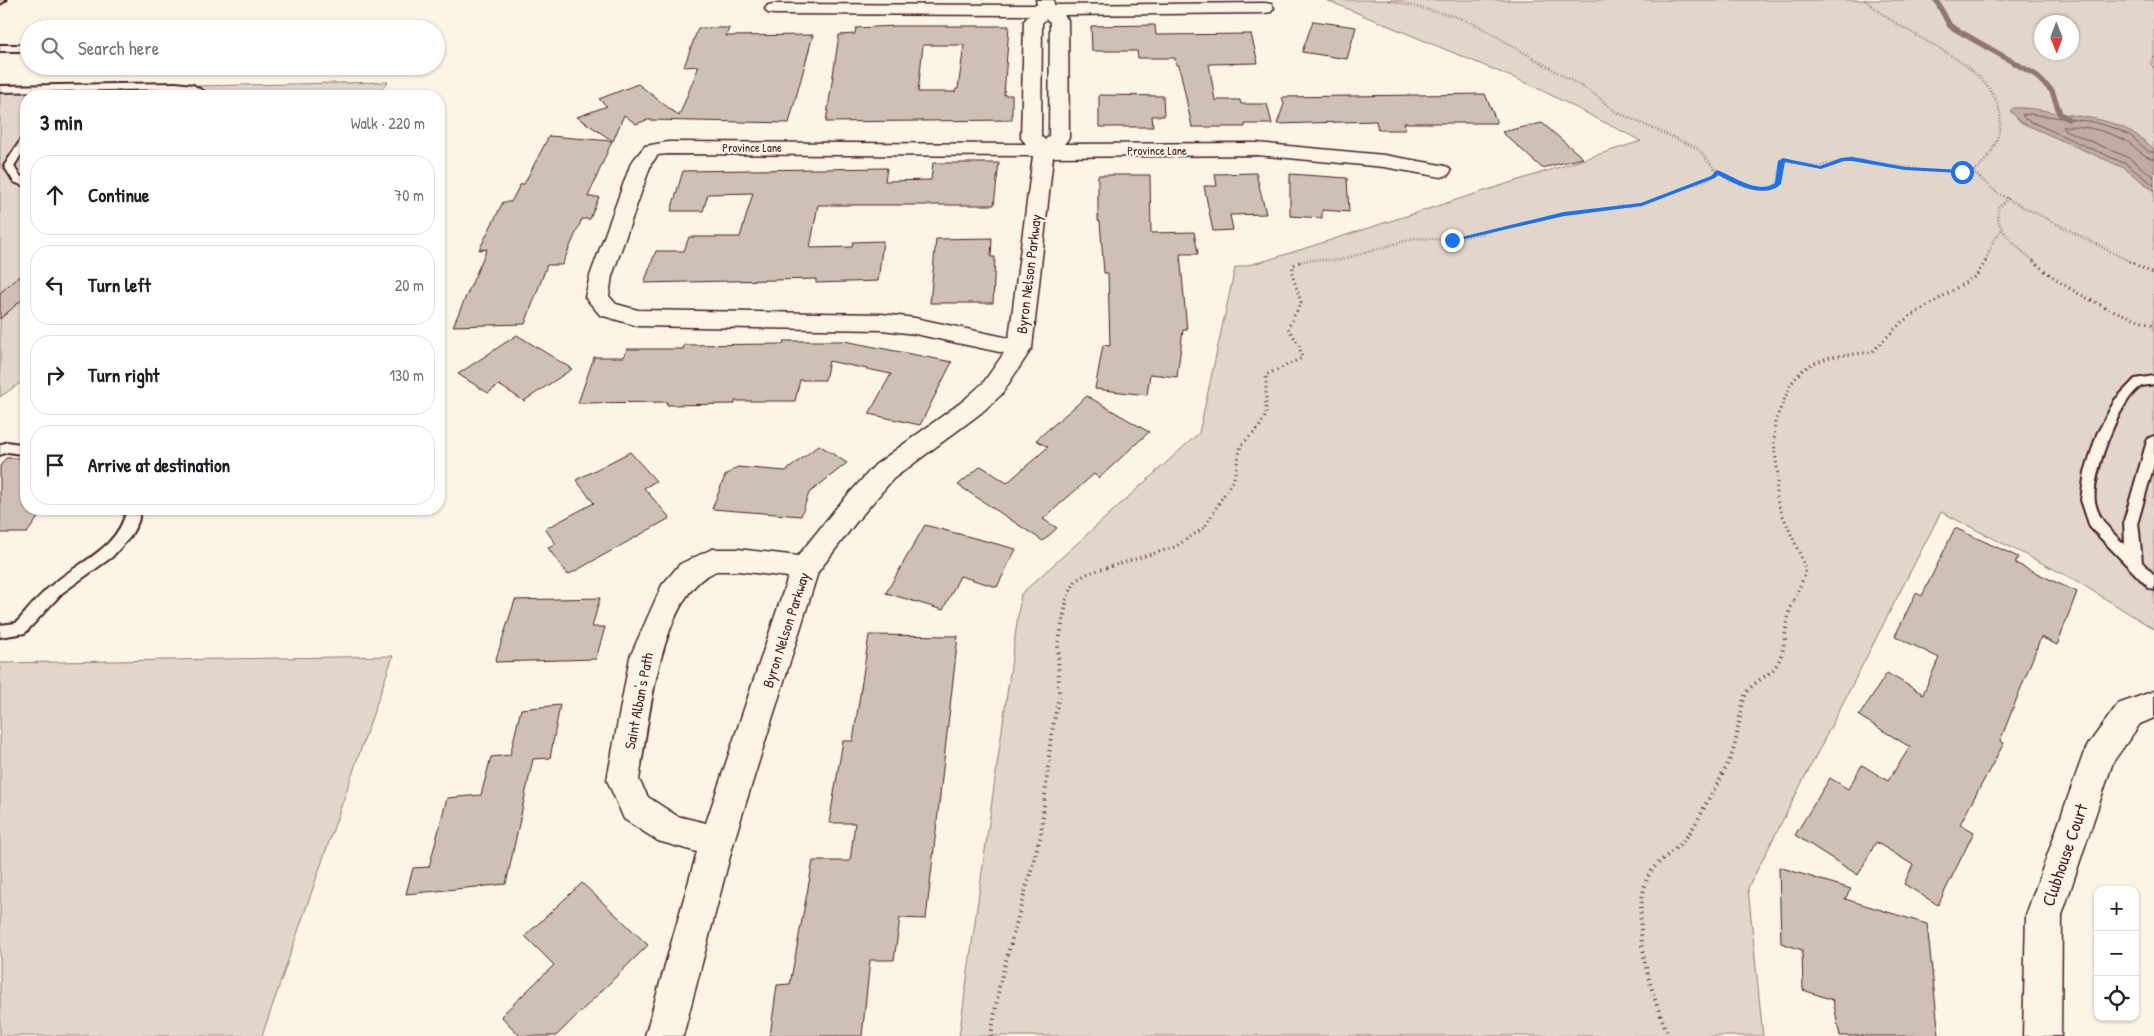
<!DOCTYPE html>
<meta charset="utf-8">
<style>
body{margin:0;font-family:"Patrick Hand",sans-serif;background:#f2f2f2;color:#202124}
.controls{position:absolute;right:15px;bottom:15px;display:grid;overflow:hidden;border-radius:10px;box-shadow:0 1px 4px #0004}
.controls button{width:45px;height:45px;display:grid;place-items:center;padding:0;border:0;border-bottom:1px solid #e0e0e0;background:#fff;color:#202124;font:25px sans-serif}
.compass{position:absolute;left:2034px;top:15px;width:45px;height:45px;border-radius:50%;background:#fff;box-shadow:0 1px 4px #0004;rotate:179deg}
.stop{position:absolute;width:15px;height:15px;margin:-11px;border:4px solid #1a73e8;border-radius:50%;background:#fff}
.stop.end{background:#1a73e8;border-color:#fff;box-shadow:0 1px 5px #0008}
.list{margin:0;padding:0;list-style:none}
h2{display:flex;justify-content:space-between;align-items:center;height:65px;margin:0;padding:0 20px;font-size:21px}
h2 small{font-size:16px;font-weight:400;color:#757577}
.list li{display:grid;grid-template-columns:32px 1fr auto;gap:15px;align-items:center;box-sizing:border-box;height:80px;margin:0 10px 10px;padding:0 10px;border:1px solid #e0e0e0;border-radius:20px}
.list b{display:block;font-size:19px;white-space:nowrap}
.list em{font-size:16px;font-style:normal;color:#757577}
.icon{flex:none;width:28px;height:28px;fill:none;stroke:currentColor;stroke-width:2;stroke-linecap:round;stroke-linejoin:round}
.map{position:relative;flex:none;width:2154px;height:1036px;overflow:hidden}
.search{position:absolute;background:#fff;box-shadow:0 1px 4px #0004;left:20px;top:20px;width:425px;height:55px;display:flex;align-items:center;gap:12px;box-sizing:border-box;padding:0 18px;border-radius:28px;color:#757577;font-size:19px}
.panel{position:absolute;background:#fff;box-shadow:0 1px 4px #0004;left:20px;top:90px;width:425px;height:425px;border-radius:20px}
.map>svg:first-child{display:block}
.green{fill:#e2d5ca;stroke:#967a7a;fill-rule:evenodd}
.water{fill:#c0aca5;stroke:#917474}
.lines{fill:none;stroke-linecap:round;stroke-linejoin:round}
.shore{stroke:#79575c;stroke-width:1}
.stream{stroke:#917474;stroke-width:5.5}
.building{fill:#cfc0b7;stroke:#4a1f2b;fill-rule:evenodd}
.lane-casing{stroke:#4a1f2b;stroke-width:4}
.street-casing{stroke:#4a1f2b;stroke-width:3}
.path-far2{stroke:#4a1f2b;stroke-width:2.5;stroke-dasharray:0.5 2.5;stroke-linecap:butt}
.path-far1{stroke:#4a1f2b;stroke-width:3;stroke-dasharray:1 4;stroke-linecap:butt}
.path{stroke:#4a1f2b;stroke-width:4;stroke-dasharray:1 4.5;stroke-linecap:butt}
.lane{fill:#fcf5e5;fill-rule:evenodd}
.street{fill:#fcf5e5;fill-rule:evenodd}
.route{fill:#1a73e8}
.labels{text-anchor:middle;stroke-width:4;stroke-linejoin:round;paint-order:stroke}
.far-street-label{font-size:12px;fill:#4a1f2b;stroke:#fcf5e5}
.street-label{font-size:15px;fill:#4a1f2b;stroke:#fcf5e5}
.near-street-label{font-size:18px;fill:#4a1f2b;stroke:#fcf5e5}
</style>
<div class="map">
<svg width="2154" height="1036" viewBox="0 0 2154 1036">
<rect width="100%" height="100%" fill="#fcf5e5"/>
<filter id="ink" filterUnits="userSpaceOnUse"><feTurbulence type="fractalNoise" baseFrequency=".02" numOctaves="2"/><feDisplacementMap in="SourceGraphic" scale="10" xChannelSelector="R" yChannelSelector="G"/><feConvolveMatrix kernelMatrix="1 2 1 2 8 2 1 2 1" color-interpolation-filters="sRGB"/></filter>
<g filter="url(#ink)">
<path class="green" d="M1326 0H2154V629L2075 580 1941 512 1748 888 1763 1036H959L1021 594 1199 433 1235 268 1268 260 1641 141 1531 85ZM2042 22H2072V52H2042Z
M388 82 377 96H26V379L0 397V90Z
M393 656 262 1036H0V663Z"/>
<path class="water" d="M2013 108C2029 107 2044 111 2059 113 2100 120 2121 119 2154 149V191L2124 168 2022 123 2010 111Z"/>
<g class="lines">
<path class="shore" d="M2154 152H2149L2131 136 2117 129 2093 122 2031 114 2022 115 2025 119 2126 164 2154 185
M2154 159C2143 157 2137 148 2128 142 2114 133 2079 123 2063 127L2065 130 2129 158 2154 177"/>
<path class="stream" d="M1936 0 1950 26 2034 74 2052 91 2060 114 2068 119"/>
</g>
<path class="building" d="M1313 21 1356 27 1347 59 1302 52Z
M1155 25 1156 35 1251 34 1258 63 1209 64 1215 100H1240L1241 104H1267L1272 124H1245V127H1192L1179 65H1176L1175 58H1138L1137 51H1092L1091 26Z
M895 26H1009L1004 95H1012V120L826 122 839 35 855 34 856 28ZM923 45H964L958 89H956L955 92H918Z
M698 28H729L726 36 813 35 789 123 647 120 636 124 624 115 613 141 577 117 607 106 599 99 638 84 679 116 699 66 684 67Z
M1485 94 1497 123H1404L1406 130H1378L1376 121 1277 124 1284 104 1282 97Z
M1099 95 1163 96 1164 116H1152L1153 127H1099Z
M1542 123 1583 158 1542 168 1502 132Z
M549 136 612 141 588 197H599L590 219H582L562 265H547L525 324 453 326 487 249 479 250 503 202H511L520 185 524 184Z
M933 163H999L994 205H818L810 248 852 247 853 242 883 241 878 281 816 283V279L644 283 656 251H684L689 237H740L753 193 708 194 703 211H671L683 171 887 168 885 181 931 180Z
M1256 173 1266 214 1230 215 1233 230 1213 231 1204 186H1217L1215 174Z
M1290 174 1347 178 1349 212 1322 210V218L1290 216Z
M1098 175H1150L1151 233 1194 232 1198 254H1180L1187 330H1183L1177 377 1150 374 1147 395 1095 389 1103 345 1110 346 1108 273H1104L1100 221H1098Z
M992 238 991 257H995L993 303H930L936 239Z
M26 270V296L0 319V293Z
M517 335 572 369 524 401 499 385 488 393 458 374Z
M784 341H844L952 362 920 425 869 414 891 374 829 361 825 380H800L795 401H735V404L667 405V402L578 403 594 357H624L627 349H683L684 345 783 344Z
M1087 396 1149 432 1099 478 1094 474 1043 519 1057 528 1043 541 958 485 981 466 1007 483 1048 447 1036 440Z
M819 445 847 463 809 493 801 516 712 509 725 476 737 467 786 471Z
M630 452 656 481 644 488 670 518 568 575 548 548 556 544 545 529 594 503 576 480Z
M6 458H26V509H44L27 533H0V466Z
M925 525 1016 549 997 587 960 576 943 610 886 593Z
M1955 528 2018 557 2015 563 2077 592 2057 645 2041 637 2000 741 2004 743 1960 824 1974 832 1938 905 1904 884 1913 865 1876 842 1858 875 1795 835 1830 778 1848 789 1862 765 1888 781 1910 747 1859 716 1887 673 1923 694 1939 658 1895 636 1916 593 1922 596Z
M600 598 592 627H605L596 659 495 662 515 600Z
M869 635 958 636 926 919 900 918 894 960H870L862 1036H770L777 985 790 984 813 861H850L855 823H829L843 741H853Z
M560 705 550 758 533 759 506 884 406 894 413 868 429 867 447 798 481 795 491 757 510 755 521 709Z
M1779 867 1851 889 1845 899 1927 924 1939 1036H1840L1833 1000 1803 990 1802 950 1781 943Z
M582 883 648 945 556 1036H520L501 1016 554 965 525 936Z"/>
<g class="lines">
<g class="lane-casing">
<path id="lane" d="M0 0H6L0 4Z
M0 45H29V51H0Z
M176 83 193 85 211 96C198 97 189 90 176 89L0 92V86Z
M26 137V147L14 166 19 175 26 180V187L14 182 4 166 22 138Z
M2154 376V384C2151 385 2145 385 2142 386 2119 398 2091 477 2095 502 2099 521 2112 532 2125 545L2124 521 2147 441 2149 438 2154 436V464L2138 521 2142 562 2154 575V590L2149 588 2090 527 2081 500 2085 472 2097 434 2115 400 2135 379Z
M7 442 26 445V455L8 452 0 455V445Z
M127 509H141L138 522 130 537 112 557 62 593 25 633 0 637V625L16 623C28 610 39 595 53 584 82 560 118 549 127 509Z"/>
</g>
<g class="street-casing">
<path id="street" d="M1036 0H1054V5L1265 3 1271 4 1274 8 1271 12 1265 13 1064 15 1068 20 1069 138 1064 144 1257 143 1384 155 1441 165 1448 167 1451 171 1448 175 1441 177 1384 167 1257 155 1053 157 1032 348 1001 395 981 413 893 479 857 521 818 572 734 841 683 1036H645L697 852 658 841 624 819 607 780 630 657 662 585 680 564 712 549H738L798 556 837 507 875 465 963 401 983 383 1004 353 915 334 882 330 638 326 600 315 585 297 590 276 631 163 645 146 668 142 1026 144 1021 138 1024 21 1029 15 774 14 768 13 765 9 768 5 774 4 1037 5ZM1046 19 1050 22 1049 136 1045 140 1041 136 1042 23ZM668 154 1033 156 1009 338 915 318 882 314 638 310 616 304 609 296 612 276 651 164 658 155ZM716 571H738L788 577 706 823 677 816 648 797 639 780C648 726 658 618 700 581 704 577 711 574 716 571Z
M2154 691V718L2140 724 2113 762 2062 915 2061 1036H2023L2026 915 2083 755 2088 745 2118 704Z"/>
</g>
<path class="path-far2" d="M1388 0 1457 17 1477 25 1593 93 1616 112 1697 148 1715 169 1731 181 1756 189 1771 187 1778 184 1781 161 1785 160 1816 167 1853 159 1928 171 1973 172 1996 192 2008 199 2131 262
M1865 0C1876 9 1886 18 1899 25 1937 49 2018 81 1997 139 1992 153 1985 163 1973 172
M2154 57 2150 63 2154 68
M2008 199 1999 207C1991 228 2021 250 2035 262
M1298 262 1310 260H1340L1415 238 1452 240 1564 214 1642 204 1713 177 1717 172
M1985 262 1993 242 2002 229"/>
<path class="path-far1" d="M2033 261C2071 294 2107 310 2154 325
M2129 261 2154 274
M1066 600 1076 580 1089 573 1175 547 1204 528 1234 478 1241 445 1258 429 1266 415V375L1302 358 1299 345 1288 328 1301 302 1293 277V265L1302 261
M1794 600 1805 574 1804 564 1778 504 1776 493 1778 476 1774 443 1775 421 1791 384 1801 371 1812 364 1830 357 1872 352 1903 321 1976 276 1986 261"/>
<path class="path" d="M991 1036 1000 982 1041 834 1051 737 1059 696 1058 646 1067 599
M1669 1036C1650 993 1632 932 1645 885 1650 866 1664 859 1678 846 1691 834 1699 818 1707 802 1717 784 1730 764 1735 744 1738 733 1741 701 1747 692 1754 681 1770 676 1777 664 1789 645 1782 618 1795 599"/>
<use href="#lane" class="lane"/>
<use href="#street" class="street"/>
</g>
</g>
<path class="route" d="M1852 157 1905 167 1962 170 1965 172 1962 173 1905 170 1852 161H1844L1821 169 1785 162 1781 184C1764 200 1735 184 1718 175L1715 178 1642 206 1564 216 1452 242 1449 240 1564 212 1641 203 1711 176 1717 170C1733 176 1759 195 1775 183L1778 161 1783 158 1820 166 1841 158Z"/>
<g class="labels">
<g class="far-street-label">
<text x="752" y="152">Province Lane</text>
<text x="1157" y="155">Province Lane</text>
</g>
<g class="street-label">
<text transform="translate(1029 274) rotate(-83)" y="5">Byron Nelson Parkway</text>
<text transform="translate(786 630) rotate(-72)" y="5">Byron Nelson Parkway</text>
<text transform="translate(639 701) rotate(-79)" y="5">Saint Alban's Path</text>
</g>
<g class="near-street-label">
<text transform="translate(2065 855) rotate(-71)" y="6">Clubhouse Court</text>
</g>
</g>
</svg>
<div class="controls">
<button>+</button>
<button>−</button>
<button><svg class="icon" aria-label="locate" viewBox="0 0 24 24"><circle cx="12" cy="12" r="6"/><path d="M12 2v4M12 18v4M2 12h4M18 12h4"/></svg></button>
</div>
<svg class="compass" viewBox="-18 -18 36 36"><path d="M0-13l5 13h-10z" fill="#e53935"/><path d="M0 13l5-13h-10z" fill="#757577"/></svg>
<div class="stop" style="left:1962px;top:172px"></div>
<div class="stop end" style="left:1452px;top:240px"></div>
<div class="search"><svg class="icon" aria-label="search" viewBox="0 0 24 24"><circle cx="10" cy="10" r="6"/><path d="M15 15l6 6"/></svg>Search here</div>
<section class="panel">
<h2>3 min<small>Walk · 220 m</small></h2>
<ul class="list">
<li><svg class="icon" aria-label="ahead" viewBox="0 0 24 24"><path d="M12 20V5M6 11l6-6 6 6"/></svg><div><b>Continue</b></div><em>70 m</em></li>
<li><svg class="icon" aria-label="left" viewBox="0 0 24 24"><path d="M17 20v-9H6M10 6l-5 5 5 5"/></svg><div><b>Turn left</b></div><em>20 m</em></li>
<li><svg class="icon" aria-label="right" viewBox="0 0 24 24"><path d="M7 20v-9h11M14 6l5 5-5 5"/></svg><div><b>Turn right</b></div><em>130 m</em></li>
<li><svg class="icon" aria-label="arrive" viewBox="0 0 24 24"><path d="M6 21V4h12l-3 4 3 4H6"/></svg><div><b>Arrive at destination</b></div></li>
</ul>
</section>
</div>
